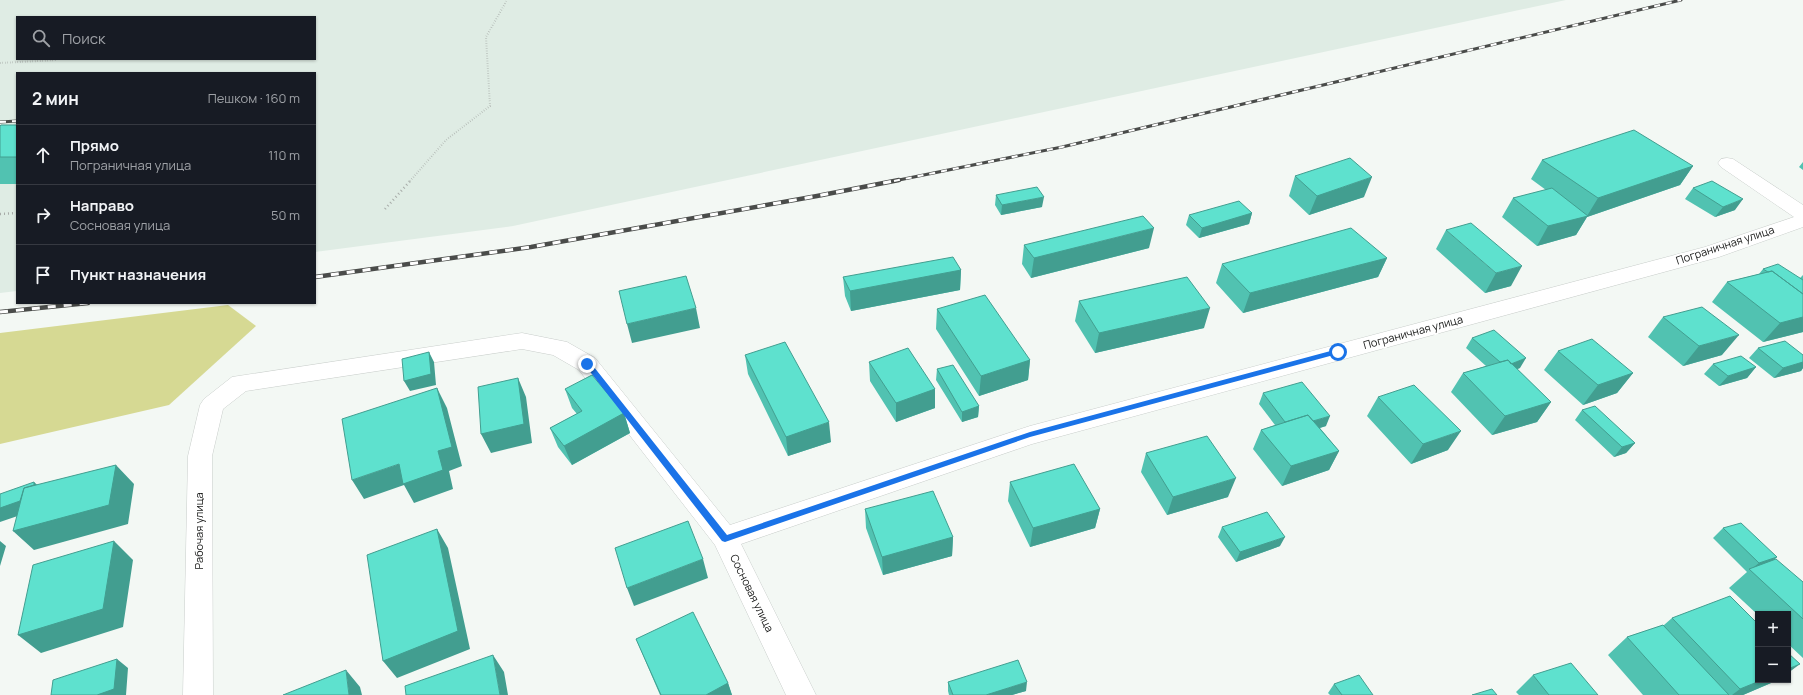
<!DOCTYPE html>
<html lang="ru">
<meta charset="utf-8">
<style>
body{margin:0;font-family:Manrope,sans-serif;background:#20242c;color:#f1f3f6}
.controls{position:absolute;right:12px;bottom:12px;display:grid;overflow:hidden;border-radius:0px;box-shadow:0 1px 3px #0004}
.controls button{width:36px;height:36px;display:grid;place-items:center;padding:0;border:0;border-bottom:1px solid #363941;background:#171b24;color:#f1f3f6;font:20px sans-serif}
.stop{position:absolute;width:12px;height:12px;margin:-9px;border:3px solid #1a73e8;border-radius:50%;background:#fff}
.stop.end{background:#1a73e8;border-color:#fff;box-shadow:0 1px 4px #0008}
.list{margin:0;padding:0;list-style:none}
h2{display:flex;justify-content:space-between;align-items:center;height:52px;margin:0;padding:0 16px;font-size:17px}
h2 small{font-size:13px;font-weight:400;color:#9ea1a6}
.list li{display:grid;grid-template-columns:26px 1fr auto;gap:12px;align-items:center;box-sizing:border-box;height:60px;padding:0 16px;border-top:1px solid #363941}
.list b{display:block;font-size:15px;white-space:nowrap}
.list p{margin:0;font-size:13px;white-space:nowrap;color:#9ea1a6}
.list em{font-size:13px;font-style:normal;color:#9ea1a6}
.icon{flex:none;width:22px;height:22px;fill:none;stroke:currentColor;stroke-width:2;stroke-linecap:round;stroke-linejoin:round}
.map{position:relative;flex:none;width:1803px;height:695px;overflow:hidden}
.search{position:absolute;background:#171b24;box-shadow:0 1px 3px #0004;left:16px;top:16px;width:300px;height:44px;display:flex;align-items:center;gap:10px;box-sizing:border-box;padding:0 14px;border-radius:0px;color:#9ea1a6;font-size:15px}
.panel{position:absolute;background:#171b24;box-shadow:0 1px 3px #0004;left:16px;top:72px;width:300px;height:232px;border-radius:0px}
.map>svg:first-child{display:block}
.built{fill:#dfece4;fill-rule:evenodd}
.green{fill:#d6d993}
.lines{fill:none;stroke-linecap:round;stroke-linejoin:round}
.minor-casing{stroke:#c9cecb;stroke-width:1}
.path-far1{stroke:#a7aba8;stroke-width:2;stroke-dasharray:0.5 2;stroke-linecap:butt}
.path{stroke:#a7aba8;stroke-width:2.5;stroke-dasharray:1 3;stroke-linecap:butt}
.minor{fill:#fff;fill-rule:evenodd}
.rail-far1-casing{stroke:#4a4c4a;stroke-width:3}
.rail-casing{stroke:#4a4c4a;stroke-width:4.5}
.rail-far1{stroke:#fff;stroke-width:2;stroke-dasharray:6;stroke-linecap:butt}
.rail{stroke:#fff;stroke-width:3;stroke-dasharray:8;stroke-linecap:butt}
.wall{fill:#51c2b1}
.shaded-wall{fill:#429e90}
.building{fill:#5ee1ce;stroke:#429e90}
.route{fill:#1a73e8}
.labels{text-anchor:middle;stroke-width:4;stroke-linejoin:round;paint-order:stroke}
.street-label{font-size:11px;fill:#181918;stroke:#fff}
</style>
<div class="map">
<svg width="1803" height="695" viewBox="0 0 1803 695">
<rect width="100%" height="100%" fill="#f3f8f4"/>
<path class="built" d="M0 0H1566L513 226 315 252V73H17V291L0 293ZM17 17H315V59H17Z"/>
<path class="green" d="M228 305 256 326 169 405 0 444V333Z"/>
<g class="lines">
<g class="minor-casing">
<path id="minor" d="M1727 158 1733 159 1803 205V227L1719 257 1032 444 741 544 816 695H786L715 545 579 370 553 355 522 349 246 391 223 409 212 456 213 695H183L188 456 200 405 204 399 232 377 522 333 567 342 595 358 730 525 1030 426 1705 247 1794 217 1721 167 1718 163 1721 159Z"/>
</g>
<path class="path-far1" d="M0 63 57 60
M410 181 446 140 490 106 486 37 507 0"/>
<path class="path" d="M385 209 411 180
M0 214 17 213"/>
<use href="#minor" class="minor"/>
<g class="rail-far1-casing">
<path id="rail-far1" d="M0 122 17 121
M894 181 1062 147 1681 0"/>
</g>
<g class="rail-casing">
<path id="rail" d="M315 277 531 247 817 196 899 180
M0 312 88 303"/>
</g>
<use href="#rail-far1" class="rail-far1"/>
<use href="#rail" class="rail"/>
</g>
<path class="wall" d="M17 125V184H0V126Z
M1542 160 1693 166 1680 185 1587 217 1576 235 1537 246 1502 217 1513 198 1546 190 1531 179Z
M1803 162V170L1799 167Z
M1295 176 1364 197 1309 215 1289 196Z
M1693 188 1735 210 1715 217 1685 199Z
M996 195 1042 207 1001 215 995 205Z
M1252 213 1249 224 1199 238 1186 225 1189 215Z
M1446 230 1511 286 1485 293 1436 249Z
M1024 245 1149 248 1031 278 1022 264Z
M1387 258 1378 277 1243 313 1216 283 1222 264Z
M1763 269 1800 278 1803 275V332L1763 342 1712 302 1727 282 1759 274Z
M961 270 960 290 851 311 845 296 843 277Z
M1079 301 1204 328 1095 353 1075 321Z
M937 309 1030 360 1028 380 979 396 936 329Z
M1663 317 1722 355 1683 366 1648 337Z
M1472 338 1520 368 1517 369 1551 402 1537 422 1492 435 1451 392 1463 373 1486 366 1466 348Z
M1758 348 1803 355V368L1801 371 1774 378 1749 358Z
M1558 351 1633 373 1617 393 1583 405 1544 370Z
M745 355 831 442 788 456 748 374Z
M869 362 935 389V408L896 422 870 381Z
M1713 364 1756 367 1747 378 1719 386 1704 374Z
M937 369 979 406 978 417 962 422 936 380Z
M565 389 624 413 630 433 572 465 558 447 550 428 577 414 572 408Z
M1263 393 1326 426 1320 428 1339 451 1329 470 1282 486 1253 449 1261 430 1275 425 1259 404Z
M1378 397 1448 450 1411 464 1367 416Z
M1582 410 1635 443 1626 453 1614 457 1575 420Z
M1146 453 1228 497 1167 515 1141 472Z
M1010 482 1100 509 1095 528 1030 547 1008 501Z
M865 509 953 537 952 556 883 575 866 528Z
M1222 527 1280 546 1236 562 1218 537Z
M1723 528 1777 557 1774 560 1803 582V658L1788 644V614H1758V615L1729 588 1747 572 1713 538Z
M1672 618 1758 680H1778L1743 695H1643L1608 655 1627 637 1664 625Z
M636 639 728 683 732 695H660Z
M1533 675 1598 695H1519L1516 692Z
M948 682 1026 691 1012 695H949L948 691Z
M1334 684 1373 695H1330L1328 693Z"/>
<path class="shaded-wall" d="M1693 166 1680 185 1587 217 1576 235 1537 246 1548 226 1587 216 1598 198Z
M1372 177 1364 197 1309 215 1317 196Z
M1044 197 1042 207 1001 215 1002 205Z
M1743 199 1735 210 1715 217 1723 207Z
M1252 213 1249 224 1199 238 1202 228Z
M1154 228 1149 248 1031 278 1034 258Z
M1387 258 1378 277 1243 313 1250 293Z
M1522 266 1511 286 1485 293 1496 273Z
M961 270 960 290 851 311 850 291Z
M696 308 700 328 632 343 627 324Z
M1210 308 1204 328 1095 353 1099 333Z
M1803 317V332L1763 342 1780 323Z
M1739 335 1722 355 1683 366 1699 346Z
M429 352 434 362 436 385 410 391 404 381Z
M1526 358 1520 368 1498 376 1505 366Z
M1030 360 1028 380 979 396 981 376Z
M1803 362V368L1801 371 1774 378 1783 368Z
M1756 367 1747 378 1719 386 1728 376Z
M1633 373 1617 393 1583 405 1598 385Z
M518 378 526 397 532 443 491 453 481 434Z
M437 388 447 408 462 466 449 471 453 489 414 503 404 485 364 499 352 480 438 451Z
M935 389V408L896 422V403Z
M1551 402 1537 422 1492 435 1505 416Z
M979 406 978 417 962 422V412Z
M624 413 630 433 572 465 564 446Z
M1330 416 1326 426 1286 438 1290 428Z
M829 422 831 442 788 456 786 437Z
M1461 431 1448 450 1411 464 1423 444Z
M1635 443 1626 453 1614 457 1622 447Z
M1339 451 1329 470 1282 486 1291 466Z
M116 465 134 484 128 524 34 550 13 531Z
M1236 478 1228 497 1167 515 1173 497Z
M34 482 45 492 44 507 0 522V508Z
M1100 509 1095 528 1030 547 1033 528Z
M437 529 448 548 470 649 397 678 383 661Z
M953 537 952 556 883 575 882 557Z
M1285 537 1280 546 1236 562 1240 552Z
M0 541 6 546 0 566Z
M114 541 133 560 123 627 41 653 18 635Z
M1777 557 1766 566 1750 570 1759 563Z
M703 559 708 578 634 606 627 588Z
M493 655 504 672 508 695H500Z
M117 659 128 668 126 695H97Z
M1800 664 1788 673V669Z
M346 670 360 687 362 695H349Z
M1762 680H1778L1743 695H1732L1740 689Z
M1027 682 1026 691 1012 695H986Z
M728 683 732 695H706Z"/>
<path class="building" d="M1 125H17V157H0V126Z
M1634 130 1693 166 1598 198 1542 160Z
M1350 158 1372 177 1317 196 1295 176Z
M1712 181 1743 199 1723 207 1693 188Z
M1037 187 1044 197 1002 205 996 195Z
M1552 188 1588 216 1548 226 1513 198Z
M1239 201 1252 213 1202 228 1189 215Z
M1143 216 1154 228 1034 258 1024 245Z
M1471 223 1522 266 1496 273 1446 230Z
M1351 228 1387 258 1250 293 1222 264Z
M953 257 961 270 850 291 843 277Z
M1778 264 1803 280V294L1772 271 1768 272 1763 269Z
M1772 271 1803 294V317L1780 323 1727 282Z
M686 276 696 308 627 324 619 291Z
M1187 277 1210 308 1099 333 1079 301Z
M985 295 1030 360 981 376 937 309Z
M1702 307 1739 335 1699 346 1663 317Z
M1494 330 1526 358 1511 364 1508 360 1500 362 1472 338Z
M1592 339 1633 373 1598 385 1558 351Z
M1785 341 1803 355V362L1783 368 1758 348Z
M785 342 829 422 786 437 745 355Z
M908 348 935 389 896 403 869 362Z
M429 352 431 374 404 381 402 359Z
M1741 356 1756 367 1728 376 1713 364Z
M1508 360 1551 402 1505 416 1463 373Z
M953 365 979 406 962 412 937 369Z
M592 375 624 413 564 446 550 428 582 411 565 389Z
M518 378 524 424 481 434 478 387Z
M1302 382 1330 416 1313 421 1308 415 1285 422 1263 393Z
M1414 385 1461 431 1423 444 1378 397Z
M437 388 452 447 438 451 443 470 403 484 399 464 352 480 342 419Z
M1595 406 1635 443 1622 447 1582 410Z
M1308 415 1339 451 1291 466 1261 430Z
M1207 436 1236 478 1173 497 1146 453Z
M1074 464 1100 509 1033 528 1010 482Z
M116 465 109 505 13 531 24 488Z
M34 482V485L24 488 20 501 0 508V494Z
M933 491 953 537 882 557 865 509Z
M1267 512 1285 537 1240 552 1222 527Z
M688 521 703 559 627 588 615 548Z
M1741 523 1777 557 1759 563 1723 528Z
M437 529 458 631 383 661 367 555Z
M114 541 103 609 18 635 33 565Z
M1776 559 1803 582V619L1749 569Z
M1730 596 1758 624V680H1762L1740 689 1672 618Z
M693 612 728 683 706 695H661L636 639Z
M1663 625 1729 695H1679L1627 637Z
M1788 653 1800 664 1788 669Z
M493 655 500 695H406L405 686Z
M117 659 114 689 97 695H51L53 680Z
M1018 660 1027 682 986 695H953L948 682Z
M1571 663 1598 695H1549L1533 675Z
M346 670 349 695H283Z
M1359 675 1373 695H1342L1334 684Z
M1492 689 1497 695H1472Z"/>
<path class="route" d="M1338 349 1341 352V353L1030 437 725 542 722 541 584 364 587 361 590 362 727 535 1030 432Z"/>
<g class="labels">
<g class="street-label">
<text transform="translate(1725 245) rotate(-18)" y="4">Пограничная улица</text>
<text transform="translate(1413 332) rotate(-15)" y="4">Пограничная улица</text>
<text transform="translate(199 531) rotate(-90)" y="4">Рабочая улица</text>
<text transform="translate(752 593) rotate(64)" y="4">Сосновая улица</text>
</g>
</g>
</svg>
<div class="controls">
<button>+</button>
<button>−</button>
</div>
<div class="stop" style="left:1338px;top:352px"></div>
<div class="stop end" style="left:587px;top:364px"></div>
<div class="search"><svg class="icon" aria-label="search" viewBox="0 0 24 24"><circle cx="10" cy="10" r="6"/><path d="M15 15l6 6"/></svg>Поиск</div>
<section class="panel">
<h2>2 мин<small>Пешком · 160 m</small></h2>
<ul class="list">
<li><svg class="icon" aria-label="ahead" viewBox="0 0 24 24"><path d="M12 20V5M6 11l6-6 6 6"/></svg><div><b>Прямо</b><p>Пограничная улица</p></div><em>110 m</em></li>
<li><svg class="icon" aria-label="right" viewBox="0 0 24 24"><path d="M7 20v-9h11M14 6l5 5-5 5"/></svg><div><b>Направо</b><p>Сосновая улица</p></div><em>50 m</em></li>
<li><svg class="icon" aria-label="arrive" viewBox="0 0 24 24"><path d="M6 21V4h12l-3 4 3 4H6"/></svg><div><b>Пункт назначения</b></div></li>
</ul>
</section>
</div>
